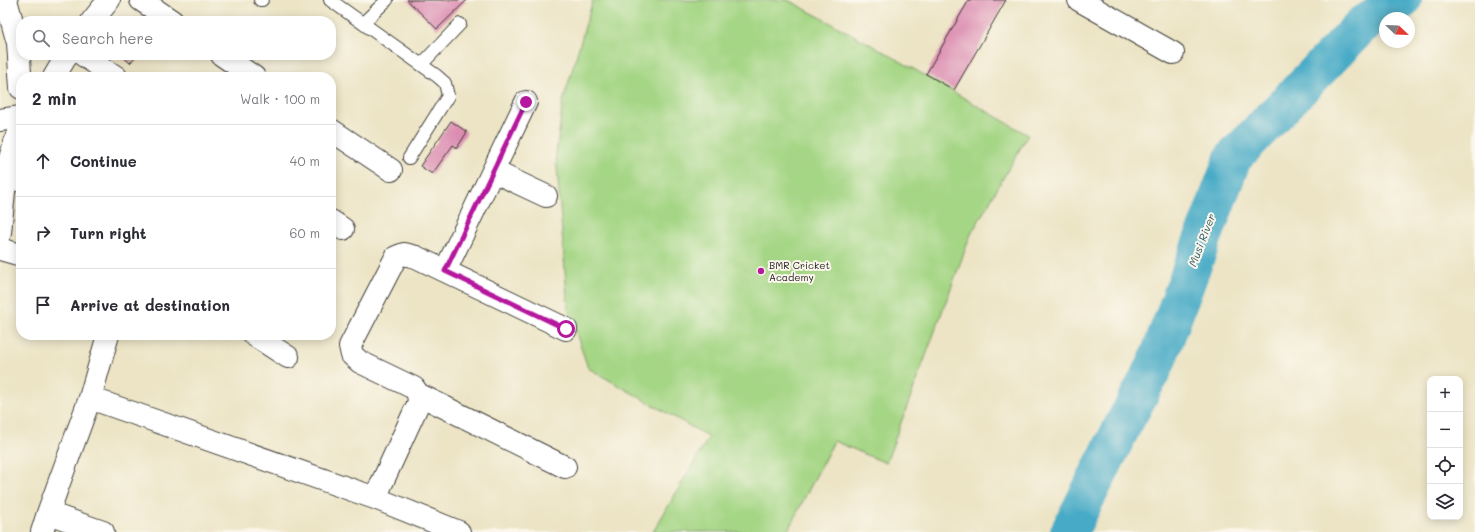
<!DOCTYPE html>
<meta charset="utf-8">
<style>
body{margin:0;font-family:Mali,sans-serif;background:#f7f7f7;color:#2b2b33}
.controls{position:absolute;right:12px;bottom:12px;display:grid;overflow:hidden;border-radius:8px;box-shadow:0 2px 10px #0003}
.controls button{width:36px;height:36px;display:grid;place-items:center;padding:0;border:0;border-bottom:1px solid #e1e1e2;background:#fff;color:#2b2b33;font:20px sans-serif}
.compass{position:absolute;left:1379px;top:12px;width:36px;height:36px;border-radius:50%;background:#fff;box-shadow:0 2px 10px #0003;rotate:113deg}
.stop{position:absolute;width:12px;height:12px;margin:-9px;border:3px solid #b5179e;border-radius:50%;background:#fff}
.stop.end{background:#b5179e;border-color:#fff;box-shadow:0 1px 4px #0008}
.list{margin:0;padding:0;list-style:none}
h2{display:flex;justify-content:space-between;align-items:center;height:52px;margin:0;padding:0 16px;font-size:17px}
h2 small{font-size:13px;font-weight:400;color:#7c7c81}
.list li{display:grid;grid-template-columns:26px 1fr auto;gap:12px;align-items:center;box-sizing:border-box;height:72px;padding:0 16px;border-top:1px solid #e1e1e2}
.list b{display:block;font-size:15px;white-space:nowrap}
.list em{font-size:13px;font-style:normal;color:#7c7c81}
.icon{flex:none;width:22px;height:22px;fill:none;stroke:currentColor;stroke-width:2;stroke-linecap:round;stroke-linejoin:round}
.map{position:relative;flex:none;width:1475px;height:532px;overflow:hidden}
.search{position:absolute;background:#fff;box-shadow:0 2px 10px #0003;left:16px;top:16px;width:320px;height:44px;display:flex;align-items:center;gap:10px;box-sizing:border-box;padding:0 14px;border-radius:16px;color:#7c7c81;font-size:15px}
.panel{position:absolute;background:#fff;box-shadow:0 2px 10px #0003;left:16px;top:72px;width:320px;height:268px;border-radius:16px}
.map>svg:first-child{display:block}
.green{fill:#a5d685;stroke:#607950}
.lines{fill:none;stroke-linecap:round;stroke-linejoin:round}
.river{stroke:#47aac6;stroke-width:38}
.building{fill:#dc8db1}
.lane-casing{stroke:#3b3a35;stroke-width:14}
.street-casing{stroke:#3b3a35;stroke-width:24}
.secondary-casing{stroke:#3b3a35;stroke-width:24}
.lane{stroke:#fff;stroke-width:12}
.street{stroke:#fff;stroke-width:22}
.secondary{stroke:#fff;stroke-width:22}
.route{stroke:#b5179e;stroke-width:5}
.poi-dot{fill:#b5179e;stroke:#fbf7ec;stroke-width:1.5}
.labels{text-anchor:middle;stroke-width:4;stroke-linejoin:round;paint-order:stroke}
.poi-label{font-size:10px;fill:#1c1c1c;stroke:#fbf7ec;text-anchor:start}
.water-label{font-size:11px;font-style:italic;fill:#2f5c68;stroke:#fbf7ec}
</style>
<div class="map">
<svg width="1475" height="532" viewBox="0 0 1475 532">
<rect width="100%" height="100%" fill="#fbf7ec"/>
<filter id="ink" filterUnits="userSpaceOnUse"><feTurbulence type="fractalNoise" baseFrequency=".025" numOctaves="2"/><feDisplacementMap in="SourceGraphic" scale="8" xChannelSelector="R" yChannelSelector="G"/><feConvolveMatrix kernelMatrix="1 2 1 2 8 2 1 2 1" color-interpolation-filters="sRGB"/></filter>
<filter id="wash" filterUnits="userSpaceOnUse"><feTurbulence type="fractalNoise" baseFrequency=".012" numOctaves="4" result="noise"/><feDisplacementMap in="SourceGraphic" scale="16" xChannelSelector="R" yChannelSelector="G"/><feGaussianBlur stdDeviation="0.9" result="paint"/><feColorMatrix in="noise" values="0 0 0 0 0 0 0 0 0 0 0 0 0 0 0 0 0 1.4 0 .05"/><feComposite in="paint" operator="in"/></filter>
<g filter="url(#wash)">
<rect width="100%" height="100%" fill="#ece4c5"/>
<path class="green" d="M593 0H788L879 49 1028 135 971 234 886 463 834 441 787 532H653L709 437 588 368 568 309 556 155 563 101Z"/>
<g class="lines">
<path class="river" d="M1069 532 1123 425 1155 366 1233 158 1362 25 1403 0"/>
</g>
<g id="blocks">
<path class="building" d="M407 0H467L437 29Z
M969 0H1006L954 90 926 74Z
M121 55H137L130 63Z
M451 121 467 132 457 148 453 145 432 174 420 166Z"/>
</g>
</g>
<g filter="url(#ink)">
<use href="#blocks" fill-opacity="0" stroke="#3b3a35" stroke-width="1"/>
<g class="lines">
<g class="lane-casing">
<path id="lane" d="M260 0H262
M330 0 437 76 445 83 448 96 409 158
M363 23 387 0
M421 65 460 24"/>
</g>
<g class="street-casing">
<path id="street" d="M6 0 18 43 21 88
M141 0 172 21
M1079 0 1173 53
M83 55 116 77
M222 55 254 77
M0 120 21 117
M21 123 6 171 21 181
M331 130 391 170
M493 171 546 196
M331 221 343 229
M0 249 21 255
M445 271 526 102
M254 335 288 357
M418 394 565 467
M90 398 375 498 459 532
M375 498 419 402 418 394 414 388 360 362 352 355 350 346 396 257 404 254 416 257 566 329
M48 513 103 532
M42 532 48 513 90 398 108 335"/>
</g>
<g class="secondary-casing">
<path id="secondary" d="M92 21 109 0
M54 77 67 55
M0 233 6 171 21 141"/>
</g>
<use href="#lane" class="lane"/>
<use href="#street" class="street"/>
<use href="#secondary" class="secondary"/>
</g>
</g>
<g class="lines" filter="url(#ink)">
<path class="route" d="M526 102 445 271 566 329"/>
</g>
<circle class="poi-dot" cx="761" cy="271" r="4"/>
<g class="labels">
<g class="poi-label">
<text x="769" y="269">BMR Cricket<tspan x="769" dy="12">Academy</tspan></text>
</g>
<g class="water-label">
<text transform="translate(1202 240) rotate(-69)" y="4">Musi River</text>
</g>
</g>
</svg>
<div class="controls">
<button>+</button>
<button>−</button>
<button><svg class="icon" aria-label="locate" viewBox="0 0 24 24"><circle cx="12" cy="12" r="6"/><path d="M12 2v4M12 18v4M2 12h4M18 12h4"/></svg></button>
<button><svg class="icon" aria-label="layers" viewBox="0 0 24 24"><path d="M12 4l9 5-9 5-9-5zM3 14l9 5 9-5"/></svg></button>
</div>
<svg class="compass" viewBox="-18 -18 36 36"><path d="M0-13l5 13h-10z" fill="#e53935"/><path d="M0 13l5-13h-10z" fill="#7c7c81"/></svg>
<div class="stop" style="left:566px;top:329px"></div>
<div class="stop end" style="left:526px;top:102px"></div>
<div class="search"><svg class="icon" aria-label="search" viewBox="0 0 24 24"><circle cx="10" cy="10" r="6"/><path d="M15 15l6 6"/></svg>Search here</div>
<section class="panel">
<h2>2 min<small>Walk · 100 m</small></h2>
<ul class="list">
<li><svg class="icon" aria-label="ahead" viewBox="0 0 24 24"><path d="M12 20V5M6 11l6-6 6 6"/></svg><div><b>Continue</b></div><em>40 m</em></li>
<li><svg class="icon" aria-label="right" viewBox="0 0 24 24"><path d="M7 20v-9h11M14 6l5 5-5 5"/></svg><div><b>Turn right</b></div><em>60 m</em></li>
<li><svg class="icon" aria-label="arrive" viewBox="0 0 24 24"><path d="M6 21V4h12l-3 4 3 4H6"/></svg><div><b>Arrive at destination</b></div></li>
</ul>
</section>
</div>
